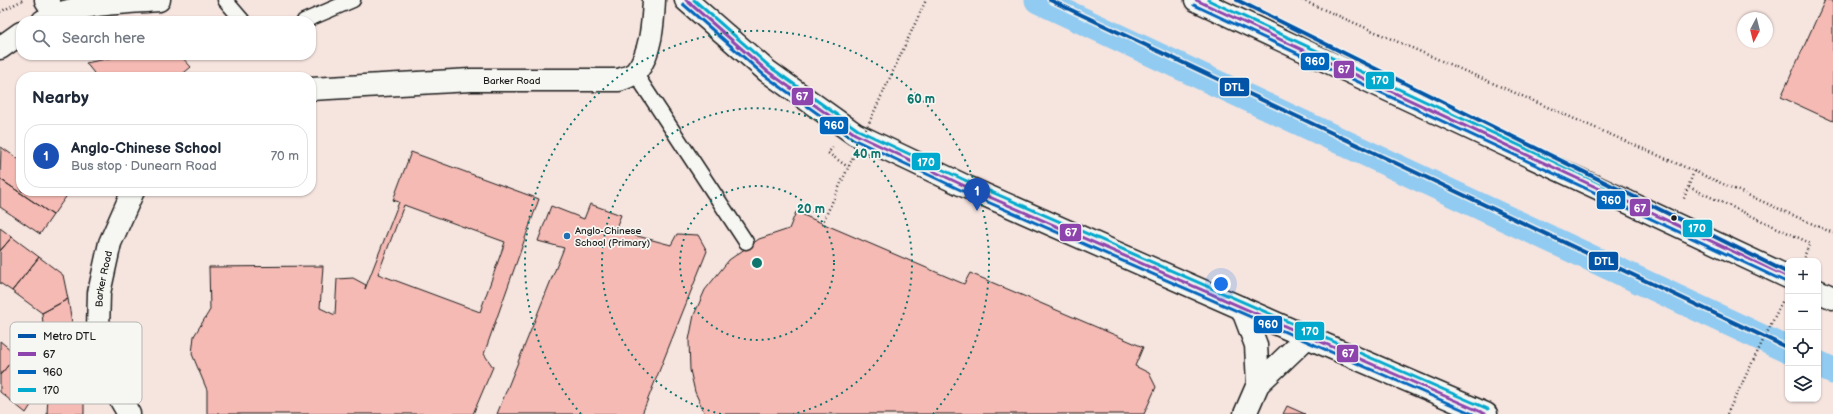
<!DOCTYPE html>
<meta charset="utf-8">
<style>
body{margin:0;font-family:"Balsamiq Sans",sans-serif;background:#f2f2f3;color:#1f2937}
.controls{position:absolute;right:12px;bottom:12px;display:grid;overflow:hidden;border-radius:8px;box-shadow:0 1px 3px #0004}
.controls button{width:36px;height:36px;display:grid;place-items:center;padding:0;border:0;border-bottom:1px solid #e0e1e3;background:#fff;color:#1f2937;font:20px sans-serif}
.compass{position:absolute;left:1737px;top:12px;width:36px;height:36px;border-radius:50%;background:#fff;box-shadow:0 1px 3px #0004;rotate:187deg}
.you{position:absolute;left:1221px;top:284px;width:14px;height:14px;margin:-10px;border:3px solid #fff;border-radius:50%;background:#1a73e8;box-shadow:0 0 0 6px #1a73e833}
.badge{display:grid;place-items:center;width:26px;height:26px;border-radius:50%;background:#ea580c;color:#fff;font-size:13px;font-weight:700}
.pin{position:absolute;translate:-50% -33px;filter:drop-shadow(0 1px 2px #0008)}
.pin::after{content:'';position:absolute;top:21px;width:14px;height:12px;background:inherit;clip-path:polygon(0 0,100% 0,50% 100%)}
.list{margin:0;padding:0;list-style:none}
h2{display:flex;justify-content:space-between;align-items:center;height:52px;margin:0;padding:0 16px;font-size:17px}
h2 small{font-size:13px;font-weight:400;color:#747a83}
.list li{display:grid;grid-template-columns:26px 1fr auto;gap:12px;align-items:center;box-sizing:border-box;height:64px;margin:0 8px 8px;padding:0 8px;border:1px solid #e0e1e3;border-radius:16px}
.list b{display:block;font-size:15px;white-space:nowrap}
.list p{margin:0;font-size:13px;white-space:nowrap;color:#747a83}
.list em{font-size:13px;font-style:normal;color:#747a83}
.icon{flex:none;width:22px;height:22px;fill:none;stroke:currentColor;stroke-width:2;stroke-linecap:round;stroke-linejoin:round}
.map{position:relative;flex:none;width:1833px;height:414px;overflow:hidden}
.search{position:absolute;background:#fff;box-shadow:0 1px 3px #0004;left:16px;top:16px;width:300px;height:44px;display:flex;align-items:center;gap:10px;box-sizing:border-box;padding:0 14px;border-radius:16px;color:#747a83;font-size:15px}
.panel{position:absolute;background:#fff;box-shadow:0 1px 3px #0004;left:16px;top:72px;width:300px;height:124px;border-radius:16px}
.map>svg:first-child{display:block}
.lines{fill:none;stroke-linecap:round;stroke-linejoin:round}
.canal{stroke:#91cbf1;stroke-width:27}
.building{fill:#f5bab4;stroke:#1c1c1c;fill-rule:evenodd}
.lane-casing{stroke:#1c1c1c;stroke-width:17}
.street-casing{stroke:#1c1c1c;stroke-width:25}
.secondary-casing{stroke:#1c1c1c;stroke-width:25}
.highway-casing{stroke:#1c1c1c;stroke-width:25}
.path{stroke:#1c1c1c;stroke-width:2.5;stroke-dasharray:1 3;stroke-linecap:butt}
.lane{stroke:#f6f6f2;stroke-width:14}
.street{stroke:#f6f6f2;stroke-width:22}
.secondary{stroke:#f6f6f2;stroke-width:22}
.highway{stroke:#f6f6f2;stroke-width:22}
.path-bridge{stroke:#1c1c1c;stroke-width:2.5;stroke-dasharray:1 3;stroke-linecap:butt}
.bus-1-casing{stroke:#f6f6f2;stroke-width:6}
.bus-2-casing{stroke:#f6f6f2;stroke-width:6}
.bus-3-casing{stroke:#f6f6f2;stroke-width:6}
.bus-1{stroke:#8e44ad;stroke-width:3}
.bus-2{stroke:#0065bd;stroke-width:3}
.bus-3{stroke:#00a9ce;stroke-width:3}
.metro-1-casing{stroke:#f6f6f2;stroke-width:7}
.metro-1{stroke:#0354a6;stroke-width:4}
.ring{fill:none;stroke:#0f766e;stroke-width:2;stroke-dasharray:2 4}
.bus-dot{fill:#1c1c1c;stroke:#f6f6f2;stroke-width:1.5}
.poi-dot{fill:#1f6fb2;stroke:#f6f6f2;stroke-width:1.5}
.labels{text-anchor:middle;stroke-width:3.5;stroke-linejoin:round;paint-order:stroke}
.street-label{font-size:10px;fill:#1c1c1c;stroke:#f6f6f2}
.poi-label{font-size:10px;fill:#1c1c1c;stroke:#f6f6f2;text-anchor:start}
.key{fill:#f6f6f2;stroke:#b5b5b2;stroke-width:1}
.key-label{font-size:11px;fill:#1c1c1c}
.centre{fill:#0f766e;stroke:#f6f6f2;stroke-width:2}
.ring-label{font-size:12px;text-anchor:middle;font-weight:bold;fill:#0f766e;stroke:#f6f6f2;stroke-width:3.5;stroke-linejoin:round;paint-order:stroke}
.line-badge{stroke:#f6f6f2;stroke-width:1.5}
.badge-label{font-size:11px;text-anchor:middle;font-weight:bold;fill:#fff}
</style>
<div class="map">
<svg width="1833" height="414" viewBox="0 0 1833 414">
<rect width="100%" height="100%" fill="#f6e4df"/>
<filter id="ink" filterUnits="userSpaceOnUse"><feTurbulence type="fractalNoise" baseFrequency=".025" numOctaves="2"/><feDisplacementMap in="SourceGraphic" scale="8" xChannelSelector="R" yChannelSelector="G"/><feConvolveMatrix kernelMatrix="1 2 1 2 8 2 1 2 1" color-interpolation-filters="sRGB"/></filter>
<g filter="url(#ink)">
<g class="lines">
<path class="canal" d="M1038 0 1788 350
M1818 364 1833 371"/>
</g>
<path class="building" d="M1825 0H1833V121L1781 97Z
M125 55H180L191 67 179 77H97L86 63Z
M1 147 21 161V191H63L68 194 53 215 0 179Z
M411 152 539 199 484 354 493 367 473 414H207V390L192 354 194 336 210 310 209 267 323 266 320 308 335 315 337 279 353 278 366 285 365 289 399 202 393 200ZM404 205 505 242 480 312 378 274Z
M0 179 53 215 40 234 0 207Z
M590 204 621 215 615 230 671 245 677 234 698 235 707 251 642 414H497L564 248 538 241 551 206 584 219Z
M796 212 964 284 970 273 1143 347 1135 366 1149 373 1156 387 1144 414H705L695 392 690 370 689 340 694 315 705 290 729 260 759 239 789 229Z
M0 228 12 237 0 251Z
M12 237 39 257 12 291 0 283V251Z
M39 257 63 275 68 299 42 313 12 291Z
M68 299 77 352 46 356 42 313Z
M0 341 17 355 0 375Z
M17 355 48 378 26 413 0 392V375Z
M48 394 84 395V414H47Z
M1287 406 1305 414H1283Z"/>
<g class="lines">
<g class="lane-casing">
<path id="lane" d="M225 0 243 21
M304 21 353 0
M635 73 746 242"/>
</g>
<g class="street-casing">
<g id="street">
<path d="M46 0 55 14"/>
<path id="s1" d="M311 89 471 80H619C624 78 632 76 636 72 651 54 653 23 654 0"/>
<path d="M1242 308 1256 345 1258 384"/>
<path id="s2" d="M129 414 111 383 98 330 99 293 110 243 133 191"/>
<path d="M1245 414 1258 384 1307 337"/>
</g>
</g>
<g class="secondary-casing">
<path id="secondary" d="M43 21C74 3 123 3 159 0
M0 48 21 33"/>
</g>
<g class="highway-casing">
<path id="highway" d="M686 0 767 71 855 134 969 188 1307 337 1486 414
M1196 0 1788 277
M1818 291 1833 298"/>
</g>
<path class="path" d="M1302 0 1694 171 1683 201
M0 12 23 0
M833 147 828 153 848 167
M1694 171 1833 233
M1689 187 1810 243 1803 259
M1727 414 1783 300"/>
<use href="#lane" class="lane"/>
<use href="#street" class="street"/>
<use href="#secondary" class="secondary"/>
<use href="#highway" class="highway"/>
<path class="path-bridge" d="M822 224 926 0"/>
<g class="bus-1-casing">
<path id="bus-1" d="M686 0 767 71 855 134 969 188 1486 414
M1196 0 1788 277"/>
</g>
<g class="bus-2-casing">
<path id="bus-2" d="M683 4 764 75 853 139 967 193 1473 414
M1194 5 1786 282"/>
</g>
<g class="bus-3-casing">
<path id="bus-3" d="M694 0 770 67 858 130 971 183 1488 409
M1208 0 1788 271"/>
</g>
<use href="#bus-1" class="bus-1"/>
<use href="#bus-2" class="bus-2"/>
<use href="#bus-3" class="bus-3"/>
<g class="metro-1-casing">
<path id="metro-1" d="M1050 0 1788 348
M1237 0 1788 273"/>
</g>
<use href="#metro-1" class="metro-1"/>
</g>
</g>
<g class="ring">
<circle cx="757" cy="263" r="77"/>
<path d="M721 414A155 155 0 1 1 793 414"/>
<path d="M581 414A232 232 0 1 1 933 414"/>
</g>
<circle class="bus-dot" cx="1674" cy="218" r="3.5"/>
<circle class="poi-dot" cx="567" cy="236" r="4"/>
<g class="labels">
<g class="street-label">
<text dy="4" stroke="none"><textPath href="#s1" startOffset="201">Barker Road</textPath></text>
<text dy="4" stroke="none"><textPath href="#s2" startOffset="142">Barker Road</textPath></text>
</g>
<g class="poi-label">
<text x="575" y="234">Anglo-Chinese<tspan x="575" dy="12">School (Primary)</tspan></text>
</g>
</g>
<rect x="10" y="322" width="132" height="82" rx="6" class="key"/>
<rect x="18" y="334" width="18" height="4" fill="#0354a6"/>
<rect x="18" y="352" width="18" height="4" fill="#8e44ad"/>
<rect x="18" y="370" width="18" height="4" fill="#0065bd"/>
<rect x="18" y="388" width="18" height="4" fill="#00a9ce"/>
<g class="key-label">
<text x="43" y="340">Metro DTL</text>
<text x="43" y="358">67</text>
<text x="43" y="376">960</text>
<text x="43" y="394">170</text>
</g>
<circle cx="757" cy="263" r="6" class="centre"/>
<g class="ring-label">
<text x="921" y="103">60 m</text>
<text x="867" y="158">40 m</text>
<text x="811" y="213">20 m</text>
</g>
<g class="line-badge">
<rect x="1300" y="52" width="30" height="19" rx="4" fill="#0065bd"/>
<rect x="1333" y="60" width="22" height="19" rx="4" fill="#8e44ad"/>
<rect x="1365" y="71" width="30" height="19" rx="4" fill="#00a9ce"/>
<rect x="1219" y="77" width="31" height="20" rx="4" fill="#0354a6"/>
<rect x="791" y="87" width="23" height="19" rx="4" fill="#8e44ad"/>
<rect x="819" y="116" width="30" height="19" rx="4" fill="#0065bd"/>
<rect x="911" y="152" width="30" height="19" rx="4" fill="#00a9ce"/>
<rect x="1596" y="190" width="30" height="20" rx="4" fill="#0065bd"/>
<rect x="1629" y="198" width="22" height="19" rx="4" fill="#8e44ad"/>
<rect x="1682" y="219" width="31" height="19" rx="4" fill="#00a9ce"/>
<rect x="1059" y="223" width="23" height="19" rx="4" fill="#8e44ad"/>
<rect x="1588" y="251" width="31" height="20" rx="4" fill="#0354a6"/>
<rect x="1253" y="315" width="30" height="19" rx="4" fill="#0065bd"/>
<rect x="1294" y="321" width="31" height="20" rx="4" fill="#00a9ce"/>
<rect x="1336" y="344" width="23" height="19" rx="4" fill="#8e44ad"/>
</g>
<g class="badge-label">
<text x="1315" y="65">960</text>
<text x="1344" y="73">67</text>
<text x="1380" y="84">170</text>
<text x="1234" y="91">DTL</text>
<text x="802" y="100">67</text>
<text x="834" y="129">960</text>
<text x="926" y="166">170</text>
<text x="1611" y="204">960</text>
<text x="1640" y="212">67</text>
<text x="1697" y="232">170</text>
<text x="1071" y="236">67</text>
<text x="1604" y="265">DTL</text>
<text x="1268" y="328">960</text>
<text x="1310" y="335">170</text>
<text x="1348" y="357">67</text>
</g>
</svg>
<div class="controls">
<button>+</button>
<button>−</button>
<button><svg class="icon" aria-label="locate" viewBox="0 0 24 24"><circle cx="12" cy="12" r="6"/><path d="M12 2v4M12 18v4M2 12h4M18 12h4"/></svg></button>
<button><svg class="icon" aria-label="layers" viewBox="0 0 24 24"><path d="M12 4l9 5-9 5-9-5zM3 14l9 5 9-5"/></svg></button>
</div>
<svg class="compass" viewBox="-18 -18 36 36"><path d="M0-13l5 13h-10z" fill="#e53935"/><path d="M0 13l5-13h-10z" fill="#747a83"/></svg>
<div class="you"></div>
<div class="pin badge" style="left:977px;top:211px;background:#1a4fb4">1</div>
<div class="search"><svg class="icon" aria-label="search" viewBox="0 0 24 24"><circle cx="10" cy="10" r="6"/><path d="M15 15l6 6"/></svg>Search here</div>
<section class="panel">
<h2>Nearby<small></small></h2>
<ul class="list">
<li><span class="badge" style="background:#1a4fb4">1</span><div><b>Anglo-Chinese School</b><p>Bus stop · Dunearn Road</p></div><em>70 m</em></li>
</ul>
</section>
</div>
